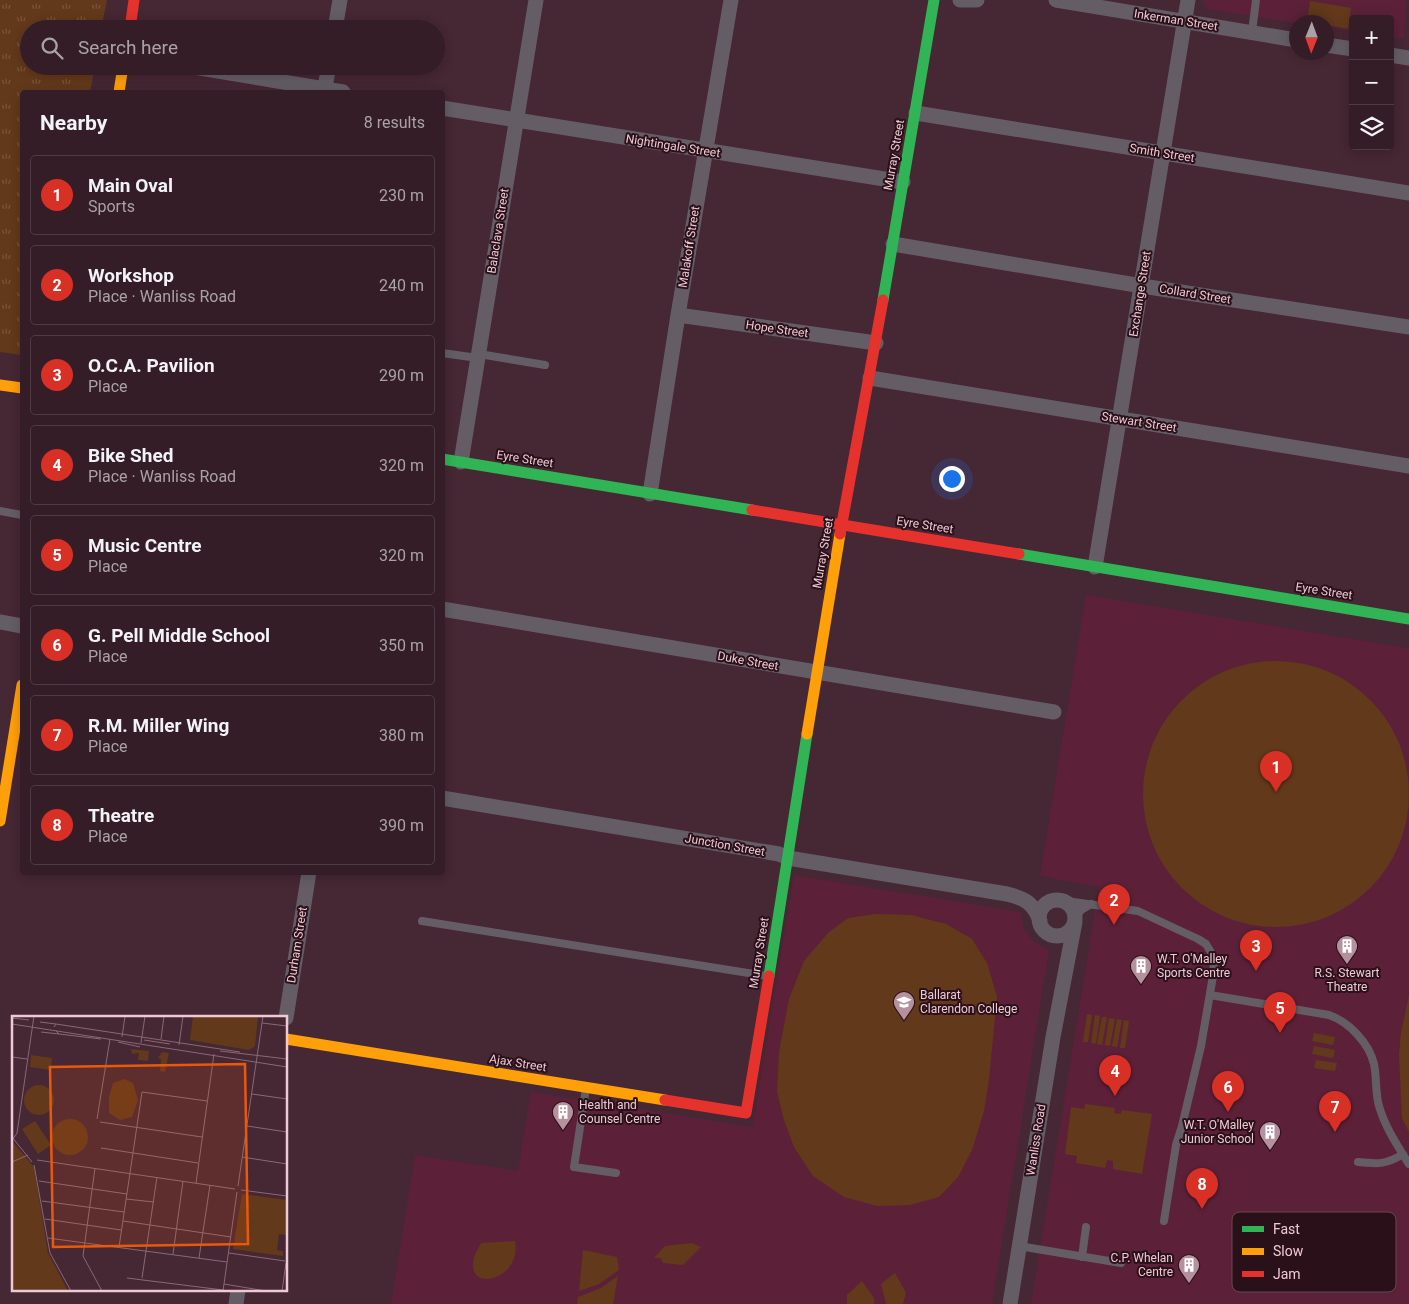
<!DOCTYPE html>
<meta charset="utf-8">
<style>
body{margin:0;font-family:Roboto,sans-serif;background:#3f2a33;color:#f1f3f6}
.controls{position:absolute;right:15px;top:15px;display:grid;overflow:hidden;border-radius:5px;box-shadow:0 2px 12px #0003}
.controls button{width:45px;height:45px;display:grid;place-items:center;padding:0;border:0;border-bottom:1px solid #4e3b44;background:#341d27;color:#f1f3f6;font:25px sans-serif}
.compass{position:absolute;left:1289px;top:15px;width:45px;height:45px;border-radius:50%;background:#341d27;box-shadow:0 2px 12px #0003;rotate:181deg}
.you{position:absolute;left:951px;top:478px;width:18px;height:18px;margin:-12px;border:4px solid #fff;border-radius:50%;background:#1a73e8;box-shadow:0 0 0 8px #1a73e833}
.badge{display:grid;place-items:center;width:32px;height:32px;border-radius:50%;background:#d93025;color:#fff;font-size:16px;font-weight:700}
.pin{position:absolute;translate:-50% -41px;filter:drop-shadow(0 1px 2px #0008)}
.pin::after{content:'';position:absolute;top:26px;width:18px;height:15px;background:inherit;clip-path:polygon(0 0,100% 0,50% 100%)}
.list{margin:0;padding:0;list-style:none}
h2{display:flex;justify-content:space-between;align-items:center;height:65px;margin:0;padding:0 20px;font-size:21px}
h2 small{font-size:16px;font-weight:400;color:#a9a2a7}
.list li{display:grid;grid-template-columns:32px 1fr auto;gap:15px;align-items:center;box-sizing:border-box;height:80px;margin:0 10px 10px;padding:0 10px;border:1px solid #4e3b44;border-radius:5px}
.list b{display:block;font-size:19px;white-space:nowrap}
.list p{margin:0;font-size:16px;white-space:nowrap;color:#a9a2a7}
.list em{font-size:16px;font-style:normal;color:#a9a2a7}
.icon{flex:none;width:28px;height:28px;fill:none;stroke:currentColor;stroke-width:2;stroke-linecap:round;stroke-linejoin:round}
.map{position:relative;flex:none;width:1409px;height:1304px;overflow:hidden}
.search{position:absolute;background:#341d27;box-shadow:0 2px 12px #0003;left:20px;top:20px;width:425px;height:55px;display:flex;align-items:center;gap:12px;box-sizing:border-box;padding:0 18px;border-radius:28px;color:#a9a2a7;font-size:19px}
.panel{position:absolute;background:#341d27;box-shadow:0 2px 12px #0003;left:20px;top:90px;width:425px;height:785px;border-radius:5px}
.map>svg:first-child{display:block}
.built{fill:#5c2139}
.grass{fill:#63391b}
.park{fill:url(#park-tufts)}
.lines{fill:none;stroke-linecap:round;stroke-linejoin:round}
.lane{stroke:#645d66;stroke-width:8}
.street{stroke:#645d66;stroke-width:15}
.fast{stroke:#30b455;stroke-width:11}
.slow{stroke:#ff9f0a;stroke-width:11}
.jam{stroke:#e5322d;stroke-width:11}
.labels{text-anchor:middle;stroke-width:4;stroke-linejoin:round;paint-order:stroke}
.street-label{font-size:12px;fill:#efcad5;stroke:#291019}
.poi-label{font-size:12px;fill:#efcad5;stroke:#291019;text-anchor:start}
.inset-road{fill:none;stroke:#8a6874;stroke-width:1}
.view{fill:#e8590c;fill-opacity:0.15;stroke:#e8590c;stroke-width:2.5}
.inset-edge{fill:none;stroke:#efcad5;stroke-width:2.5}
.key{fill:#291019;stroke:#644851;stroke-width:1}
.key-label{font-size:14px;fill:#efcad5}
</style>
<div class="map">
<svg width="1409" height="1304" viewBox="0 0 1409 1304">
<defs>
<pattern id="park-tufts" width="24" height="20" patternUnits="userSpaceOnUse" patternTransform="scale(1.25)"><rect width="24" height="20" fill="#63391b"/><path d="M3 7l-1-3M5 7V3M7 7l1-3M15 17l-1-3M17 17v-4M19 17l1-3" fill="none" stroke="#7a543b"/></pattern>
</defs>
<rect width="100%" height="100%" fill="#462734"/>
<path class="built" d="M1204 0H1406L1404 39 1390 37V19H1353V31L1327 27 1326 22 1296 23 1208 9 1203 4Z
M1086 595 1409 648V1304H1031L1099 887 1040 876Z
M794 875 1020 912 1024 929 1034 942 1049 950 992 1304H391L415 1155 518 1171 531 1092 753 1127Z"/>
<path class="grass" d="M1310 1 1351 8 1348 29 1327 25 1326 22H1307Z
M1143 794a133 133 0 1 1 266 0a133 133 0 1 1-266 0Z
M876 914 911 915 946 924 972 939 987 963 997 997 989 1079 984 1111 972 1150 958 1177 939 1197 910 1205 877 1206 844 1197 813 1176 794 1147 784 1120 777 1092 779 1052 789 999 804 961 828 933 848 918Z
M1409 996V1132L1402 1118 1399 1055 1401 1032Z
M1087 1014 1092 1015 1088 1042H1083Z
M1095 1015 1100 1016 1096 1044 1091 1043Z
M1102 1017H1107L1102 1045 1097 1044Z
M1109 1018 1115 1019 1110 1046 1105 1045Z
M1117 1019 1122 1020 1117 1047 1112 1046Z
M1124 1020 1129 1021 1125 1048H1120Z
M1314 1033 1335 1037 1333 1045 1312 1041Z
M1314 1046 1335 1050 1333 1058 1312 1054Z
M1316 1060 1337 1063 1335 1071 1314 1068Z
M1085 1104 1115 1108 1114 1113 1121 1114 1122 1110 1152 1114 1142 1174 1113 1169V1161L1107 1160 1105 1168 1076 1163 1077 1156 1065 1154 1071 1107 1084 1109Z
M515 1241C523 1287 449 1295 481 1243Z
M692 1243 701 1247 683 1265 663 1263 661 1258H654L665 1246Z
M583 1250 617 1257 619 1270 599 1284 579 1291Z
M895 1273 906 1293 903 1304H886L881 1284Z
M618 1276 613 1304H577L578 1297 601 1288Z
M862 1281 874 1298V1304H847V1295Z"/>
<path class="park" d="M0 0H107L101 29H29V66H95L90 92H22V355L0 352Z"/>
<g class="lines">
<path class="lane" d="M1252 32 1256 0
M442 353 478 358
M479 354 545 365
M0 511 22 515
M1059 900 1138 911 1198 939 1206 944 1212 954 1214 970 1201 1046 1182 1126 1176 1145 1164 1221
M1075 919 1081 910 1091 904
M422 921 767 976
M1210 995 1329 1015C1349 1022 1369 1043 1374 1064 1377 1078 1375 1092 1379 1106 1385 1127 1397 1145 1409 1164
M586 1088 574 1167 616 1173
M1358 1162C1377 1164 1386 1165 1403 1154
M1019 1246 1121 1263
M1082 1257 1086 1227"/>
<path class="street" d="M960 0H977
M1056 0 1296 40
M335 29 340 0
M1326 45 1353 49
M1390 55 1409 58
M188 66 343 92
M324 92 329 66
M442 108 903 182
M916 113 1409 193
M893 244 1142 286 1409 327
M678 315 876 343
M870 378 1409 466
M461 462 536 0
M650 494 678 315 731 0
M1095 567 1188 0
M442 609 1054 712
M0 622 22 626
M442 798 779 854 788 858 1007 894C1024 898 1034 903 1040 921
M1039 918a18 18 0 1 1 36 0a18 18 0 1 1-36 0Z
M286 1018 309 872
M236 1304 238 1290
M1010 1304 1053 1037 1075 922"/>
<path class="fast" d="M883 300 934 0
M442 459 752 510
M1019 554 1409 619
M769 976 807 734"/>
<path class="slow" d="M119 92 123 66
M0 385 22 388
M807 734 840 534
M0 821 22 685
M286 1039 665 1100"/>
<path class="jam" d="M130 29 134 0
M752 510 1019 554
M840 534 883 300
M665 1100 746 1113 769 976"/>
</g>
<defs>
<g id="building-pin" transform="scale(1.125)"><path d="M0 17L-7.5 6A9.5 9.5 0 1 1 7.5 6Z" fill="#b4919d" stroke="#291019"/><path d="M-4-6H4V6H1V3H-1V6H-4ZM-2.5-4.3h1.7v1.8h-1.7ZM.8-4.3h1.7v1.8H.8ZM-2.5-1h1.7V.8h-1.7ZM.8-1h1.7V.8H.8Z" fill="#fff"/></g>
<g id="school-pin" transform="scale(1.125)"><path d="M0 17L-7.5 6A9.5 9.5 0 1 1 7.5 6Z" fill="#b4919d" stroke="#291019"/><path d="M0-5L7-2L0 1L-7-2ZM-4 1L0 2.5L4 1V4Q0 6-4 4Z" fill="#fff"/></g>
</defs>
<g fill-rule="evenodd">
<use href="#building-pin" x="1347" y="946"/>
<use href="#building-pin" x="1141" y="966"/>
<use href="#school-pin" x="904" y="1002"/>
<use href="#building-pin" x="563" y="1112"/>
<use href="#building-pin" x="1270" y="1132"/>
<use href="#building-pin" x="1189" y="1265"/>
</g>
<g class="labels">
<g class="street-label">
<text transform="translate(1176 20) rotate(9)" y="4">Inkerman Street</text>
<text transform="translate(673 146) rotate(9)" y="4">Nightingale Street</text>
<text transform="translate(1162 153) rotate(9)" y="4">Smith Street</text>
<text transform="translate(894 155) rotate(-80)" y="4">Murray Street</text>
<text transform="translate(498 231) rotate(-81)" y="4">Balaclava Street</text>
<text transform="translate(689 247) rotate(-81)" y="4">Malakoff Street</text>
<text transform="translate(1140 294) rotate(-81)" y="4">Exchange Street</text>
<text transform="translate(1195 294) rotate(9)" y="4">Collard Street</text>
<text transform="translate(777 329) rotate(8)" y="4">Hope Street</text>
<text transform="translate(1139 422) rotate(9)" y="4">Stewart Street</text>
<text transform="translate(525 459) rotate(9)" y="4">Eyre Street</text>
<text transform="translate(925 525) rotate(9)" y="4">Eyre Street</text>
<text transform="translate(823 553) rotate(-80)" y="4">Murray Street</text>
<text transform="translate(1324 591) rotate(9)" y="4">Eyre Street</text>
<text transform="translate(748 661) rotate(10)" y="4">Duke Street</text>
<text transform="translate(725 845) rotate(10)" y="4">Junction Street</text>
<text transform="translate(297 945) rotate(-81)" y="4">Durham Street</text>
<text transform="translate(759 953) rotate(-81)" y="4">Murray Street</text>
<text transform="translate(518 1063) rotate(9)" y="4">Ajax Street</text>
<text transform="translate(1036 1140) rotate(-81)" y="4">Wanliss Road</text>
</g>
<g class="poi-label">
<text x="1157" y="963">W.T. O'Malley<tspan x="1157" dy="14">Sports Centre</tspan></text>
<text x="1347" y="977" text-anchor="middle">R.S. Stewart<tspan x="1347" dy="14">Theatre</tspan></text>
<text x="920" y="999">Ballarat<tspan x="920" dy="14">Clarendon College</tspan></text>
<text x="579" y="1109">Health and<tspan x="579" dy="14">Counsel Centre</tspan></text>
<text x="1254" y="1129" text-anchor="end">W.T. O'Malley<tspan x="1254" dy="14">Junior School</tspan></text>
<text x="1173" y="1262" text-anchor="end">C.P. Whelan<tspan x="1173" dy="14">Centre</tspan></text>
</g>
</g>
<g transform="translate(12 1016)">
<rect width="275" height="275" fill="#462734"/>
<path d="M119 33 137 35 136 45 126 44 127 37 120 38ZM150 36 157 37 153 56 148 55 149 43 146 42ZM19 39 40 42 39 54 18 51ZM112 63 121 67 126 84 120 101 108 104 97 97V81L101 67ZM12 84a15 15 0 1 1 30 0a15 15 0 1 1-30 0ZM40 121a18 18 0 1 1 36 0a18 18 0 1 1-36 0ZM23 105 39 129 26 138 10 113Z" fill="#63391b"/>
<path d="M181 0H246L243 30 237 34 178 24ZM0 125 22 151 36 237 56 275H0ZM230 178 275 184 274 219 267 218 265 234 271 235V240L221 233Z" fill="#63391b"/>
<path class="inset-road" d="M0 2 17 4M28 6 44 8M250 7 275 10M0 8 275 51M42 11 44 8 228 36M44 15 47 18 89 23M29 16 47 18M110 21 113 0M149 23 152 0M132 24 158 28M106 26 128 31M129 27 133 0M167 29 171 0M208 35 275 43M0 41 15 43M240 78 275 83M85 103 98 23M88 106 190 121M235 110 275 116M0 121 20 146M1 123 5 117 22 0M89 132 186 147M230 141 275 148M25 144 223 173M0 146 16 139M22 149 38 237 59 275M83 152 71 240 90 275M27 165 115 178M184 167 202 38M226 170 251 0M229 174 275 180M114 183 142 186M30 185 112 196M33 203 109 214M111 205 219 221M36 222 215 246M107 231 130 76 195 85M217 237 273 245M161 238 171 165M187 242 198 169M115 262 211 274M130 262 145 161M212 268 254 275M211 275 225 176M270 275 274 247"/>
<path class="view" d="M233 48 236 228 41 231 38 51Z"/>
<rect width="275" height="275" class="inset-edge"/>
</g>
<rect x="1232" y="1212" width="164" height="80" rx="8" class="key"/>
<rect x="1242" y="1226" width="22" height="6" fill="#30b455"/>
<rect x="1242" y="1248" width="22" height="7" fill="#ff9f0a"/>
<rect x="1242" y="1271" width="22" height="6" fill="#e5322d"/>
<g class="key-label">
<text x="1273" y="1234">Fast</text>
<text x="1273" y="1256">Slow</text>
<text x="1273" y="1279">Jam</text>
</g>
</svg>
<div class="controls">
<button>+</button>
<button>−</button>
<button><svg class="icon" aria-label="layers" viewBox="0 0 24 24"><path d="M12 4l9 5-9 5-9-5zM3 14l9 5 9-5"/></svg></button>
</div>
<svg class="compass" viewBox="-18 -18 36 36"><path d="M0-13l5 13h-10z" fill="#e53935"/><path d="M0 13l5-13h-10z" fill="#a9a2a7"/></svg>
<div class="you"></div>
<div class="pin badge" style="left:1276px;top:792px">1</div>
<div class="pin badge" style="left:1114px;top:925px">2</div>
<div class="pin badge" style="left:1256px;top:971px">3</div>
<div class="pin badge" style="left:1115px;top:1096px">4</div>
<div class="pin badge" style="left:1280px;top:1033px">5</div>
<div class="pin badge" style="left:1228px;top:1112px">6</div>
<div class="pin badge" style="left:1335px;top:1132px">7</div>
<div class="pin badge" style="left:1202px;top:1209px">8</div>
<div class="search"><svg class="icon" aria-label="search" viewBox="0 0 24 24"><circle cx="10" cy="10" r="6"/><path d="M15 15l6 6"/></svg>Search here</div>
<section class="panel">
<h2>Nearby<small>8 results</small></h2>
<ul class="list">
<li><span class="badge">1</span><div><b>Main Oval</b><p>Sports</p></div><em>230 m</em></li>
<li><span class="badge">2</span><div><b>Workshop</b><p>Place · Wanliss Road</p></div><em>240 m</em></li>
<li><span class="badge">3</span><div><b>O.C.A. Pavilion</b><p>Place</p></div><em>290 m</em></li>
<li><span class="badge">4</span><div><b>Bike Shed</b><p>Place · Wanliss Road</p></div><em>320 m</em></li>
<li><span class="badge">5</span><div><b>Music Centre</b><p>Place</p></div><em>320 m</em></li>
<li><span class="badge">6</span><div><b>G. Pell Middle School</b><p>Place</p></div><em>350 m</em></li>
<li><span class="badge">7</span><div><b>R.M. Miller Wing</b><p>Place</p></div><em>380 m</em></li>
<li><span class="badge">8</span><div><b>Theatre</b><p>Place</p></div><em>390 m</em></li>
</ul>
</section>
</div>
